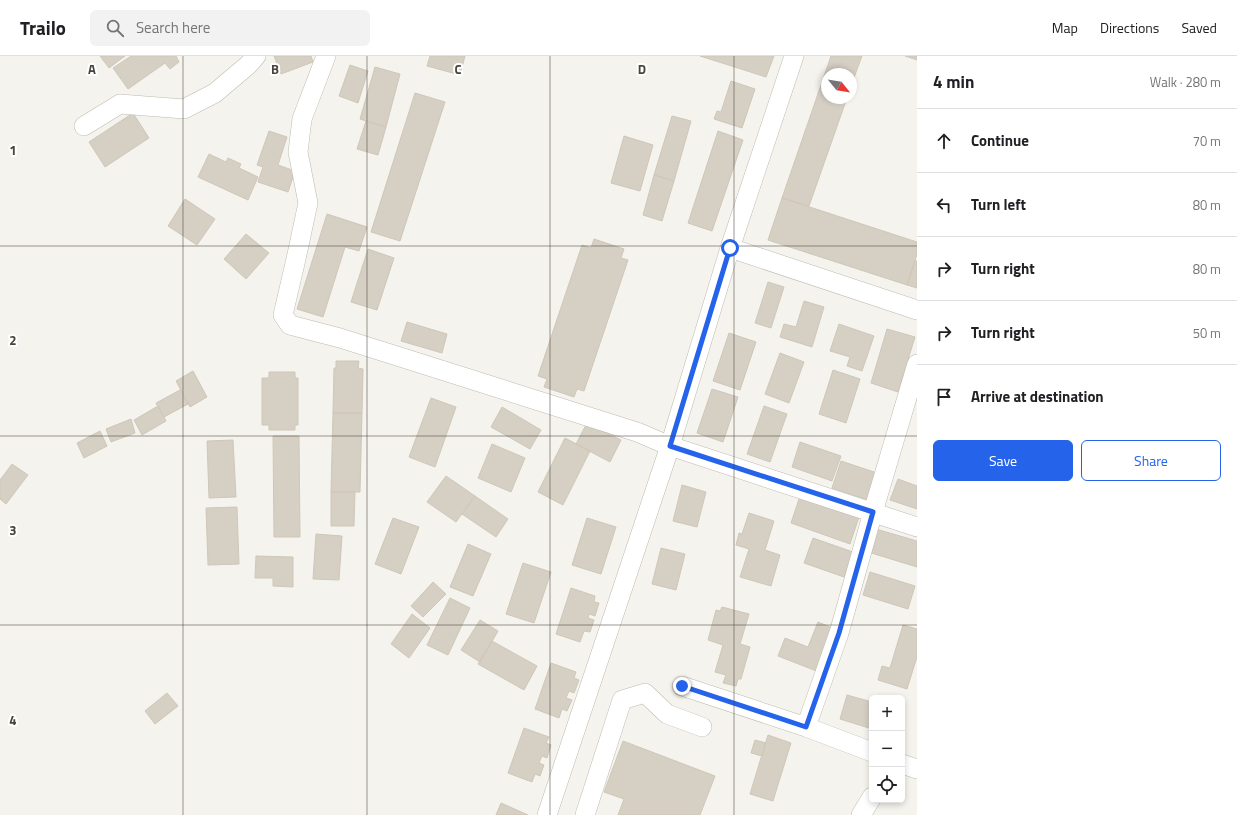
<!DOCTYPE html>
<meta charset="utf-8">
<style>
body{margin:0;font-family:"Titillium Web",sans-serif;background:#f2f2f2;color:#202124}
.controls{position:absolute;right:12px;bottom:12px;display:grid;overflow:hidden;border-radius:6px;box-shadow:0 2px 6px #0003}
.controls button{width:36px;height:36px;display:grid;place-items:center;padding:0;border:0;border-bottom:1px solid #e0e0e0;background:#fff;color:#202124;font:20px sans-serif}
.compass{position:absolute;left:821px;top:12px;width:36px;height:36px;border-radius:50%;background:#fff;box-shadow:0 2px 6px #0003;rotate:120deg}
.stop{position:absolute;width:12px;height:12px;margin:-9px;border:3px solid #2563eb;border-radius:50%;background:#fff}
.stop.end{background:#2563eb;border-color:#fff;box-shadow:0 1px 4px #0008}
.list{margin:0;padding:0;list-style:none}
h2{display:flex;justify-content:space-between;align-items:center;height:52px;margin:0;padding:0 16px;font-size:17px}
h2 small{font-size:13px;font-weight:400;color:#757577}
.list li{display:grid;grid-template-columns:26px 1fr auto;gap:12px;align-items:center;box-sizing:border-box;height:64px;padding:0 16px;border-top:1px solid #e0e0e0}
.list b{display:block;font-size:15px;white-space:nowrap}
.list em{font-size:13px;font-style:normal;color:#757577}
.actions{display:flex;gap:8px;padding:12px 16px}
.actions a{flex:1;padding:9px 0;border:1px solid #2563eb;border-radius:6px;text-align:center;font-size:14px;color:#2563eb}
.actions .main{background:#2563eb;color:#fff}
.icon{flex:none;width:22px;height:22px;fill:none;stroke:currentColor;stroke-width:2;stroke-linecap:round;stroke-linejoin:round}
.map{position:relative;flex:none;width:917px;height:759px;overflow:hidden}
header{display:flex;align-items:center;gap:24px;box-sizing:border-box;height:56px;padding:0 20px;background:#fff;border-bottom:1px solid #e0e0e0}
header strong{font-size:19px}
nav{display:flex;gap:22px;margin-inline-start:auto;font-size:14px}
.search{width:280px;height:36px;background:#f2f2f2;display:flex;align-items:center;gap:10px;box-sizing:border-box;padding:0 14px;border-radius:6px;color:#757577;font-size:15px}
main{display:flex}
aside{flex:1;background:#fff}
.map>svg:first-child{display:block}
.building{fill:#d5cfc4;stroke:#cfc7b8}
.lines{fill:none;stroke-linecap:round;stroke-linejoin:round}
.minor-casing{stroke:#bfbbb1;stroke-width:20}
.minor{stroke:#fff;stroke-width:19}
.route{stroke:#2563eb;stroke-width:5}
.grid{fill:none;stroke:#49443b;stroke-width:1;stroke-opacity:0.55}
.grid-label{font-size:13px;text-anchor:middle;font-weight:bold;fill:#49443b;stroke:#fff;stroke-width:4;stroke-linejoin:round;paint-order:stroke}
</style>
<header>
<strong>Trailo</strong>
<div class="search"><svg class="icon" aria-label="search" viewBox="0 0 24 24"><circle cx="10" cy="10" r="6"/><path d="M15 15l6 6"/></svg>Search here</div>
<nav><a>Map</a><a>Directions</a><a>Saved</a></nav>
</header>
<main>
<div class="map">
<svg width="917" height="759" viewBox="0 0 917 759">
<rect width="100%" height="100%" fill="#f5f3ed"/>
<path class="building" d="M100 0H125L109 12Z
M131 0H176L179 6 170 13 165 7 128 33 113 12Z
M274 0H311L313 6 281 18Z
M430 0H465L460 19 427 10Z
M700 0H774L766 21Z
M831 0H862L851 30V18H827V42H847L809 150 782 142Z
M905 0H917V4Z
M350 9 368 15 358 47 339 40Z
M375 11 400 18 386 71 360 63Z
M731 25 755 33 742 72 714 63 717 55 721 56Z
M415 37 445 46 400 185 371 176Z
M133 57 149 82 105 111 89 86Z
M672 60 691 65 674 125 654 119Z
M366 65 386 71 378 99 357 93Z
M269 75 287 81 278 109 295 115 288 136 258 126 263 111 257 109Z
M718 75 743 84 712 175 688 167Z
M624 80 653 89 640 135 611 127Z
M209 98 226 106 228 102 241 108 239 112 258 121 248 144 198 121Z
M654 119 674 125 662 165 643 159Z
M782 142 917 186V198L907 229 768 184Z
M185 143 215 163 197 189 168 170Z
M327 158 367 171 359 195 345 191 323 261 297 253Z
M246 178 269 197 246 223 224 203Z
M594 183 624 193 621 202 628 204 584 335 577 333 574 341 544 331 547 323 538 320 582 189 591 192Z
M368 193 394 202 377 254 351 246Z
M915 205H917V232L907 229Z
M768 226 784 231 771 272 755 267Z
M804 245 824 251 812 291 780 281 784 268 796 271Z
M407 266 447 278 442 297 401 285Z
M839 268 874 280 862 315 847 310 850 301 830 295Z
M887 273 915 281 898 336 871 327Z
M729 277 756 286 740 334 713 325Z
M780 297 804 306 789 347 765 338Z
M336 305H359L358 312 363 313 362 357H333L334 312H336Z
M833 314 860 323 846 367 819 358Z
M193 315 207 341 190 351 176 325Z
M269 316H295V322H298V369H295V374H269V369H262V322H269Z
M712 333 738 341 723 386 697 377Z
M180 334 188 348 164 361 156 347Z
M431 342 456 351 435 411 409 401Z
M158 350 166 365 142 379 134 364Z
M764 350 787 358 770 406 747 398Z
M502 351 541 374 530 393 491 371Z
M333 357H362L360 436H331Z
M131 363 135 377 111 386 106 373Z
M587 367 621 384 610 406 576 388Z
M100 375 107 390 84 402 77 387Z
M273 380H299L300 481H274Z
M565 382 590 395 563 449 538 436Z
M233 384 236 441 209 442 207 385Z
M800 386 841 400 832 425 792 411Z
M492 388 525 402 511 436 478 422Z
M841 405 877 417 868 444 832 432Z
M12 408 28 419 6 448 0 443V424Z
M446 420 475 440 456 466 427 446Z
M898 423 917 430V453L890 444Z
M682 429 706 436 697 471 673 465Z
M331 436H355L354 470H331Z
M475 440 508 463 496 481 462 458Z
M800 440 859 461 850 488 791 467Z
M237 451 239 508 208 509 206 452Z
M749 457 774 465 765 494 780 499 771 530 740 521 749 493 736 489 739 477 742 478Z
M393 462 419 471 401 518 375 508Z
M587 462 616 471 601 518 572 509Z
M876 473 917 485V511L868 496Z
M316 478 342 480 339 524 313 523Z
M813 482 853 496 844 521 804 507Z
M468 488 491 498 473 540 450 531Z
M661 492 685 498 676 534 652 528Z
M256 500 293 501V531L273 530V522H255Z
M523 507 551 516 534 567 506 558Z
M870 516 915 530 908 553 863 539Z
M433 526 446 538 423 561 411 550Z
M571 532 595 540 594 546 599 547 595 560 589 558 588 562 594 564 590 576 584 575 580 586 556 578Z
M450 542 470 552 448 599 427 589Z
M722 551 749 558 740 588 750 591 741 623H738L736 630 723 627 726 619 715 616 723 589 708 584 716 554 720 555Z
M412 558 430 572 409 602 391 588Z
M480 564 498 575 480 606 461 594Z
M818 566 835 573 819 616 778 600 785 582 808 591Z
M903 569 917 573V601L907 633 878 624 882 610 890 612Z
M492 585 537 610 524 634 478 608Z
M551 607 576 616 574 622 579 624 574 637 569 635 566 642 572 644 567 655 562 653 559 662 535 653Z
M167 637 178 650 155 668 145 655Z
M847 639 872 646V673L840 663Z
M524 672 549 681 546 687 551 689 547 702 542 700 539 707 544 709 540 720 535 718 532 726 508 717Z
M768 679 791 687 773 745 750 738Z
M755 684 766 687 762 700 751 697Z
M623 685 715 720 700 759H618L624 743 604 736Z
M501 747 528 759H496Z"/>
<g class="lines">
<g class="minor-casing">
<path id="minor" d="M326 0 302 63 298 96 308 147 296 203 283 259 290 269 340 282 637 376 670 390 917 471
M84 70 120 48 184 53 215 37 248 9 256 0
M730 192 917 254
M682 630 806 671 872 696
M806 671 839 577 873 456 917 308
M902 708 917 713
M547 759 670 390 730 192 794 0
M585 759 622 644 645 637 667 658 702 671
M861 759 872 741"/>
</g>
<use href="#minor" class="minor"/>
</g>
<g class="lines">
<path class="route" d="M682 630 806 671 839 577 873 456 670 390 730 192"/>
</g>
<path class="grid" d="M183 0V759M367 0V759M550 0V759M734 0V759M0 190H917M0 380H917M0 569H917"/>
<g class="grid-label">
<text x="92" y="18">A</text>
<text x="275" y="18">B</text>
<text x="458" y="18">C</text>
<text x="642" y="18">D</text>
<text x="13" y="99">1</text>
<text x="13" y="289">2</text>
<text x="13" y="479">3</text>
<text x="13" y="669">4</text>
</g>
</svg>
<div class="controls">
<button>+</button>
<button>−</button>
<button><svg class="icon" aria-label="locate" viewBox="0 0 24 24"><circle cx="12" cy="12" r="6"/><path d="M12 2v4M12 18v4M2 12h4M18 12h4"/></svg></button>
</div>
<svg class="compass" viewBox="-18 -18 36 36"><path d="M0-13l5 13h-10z" fill="#e53935"/><path d="M0 13l5-13h-10z" fill="#757577"/></svg>
<div class="stop" style="left:730px;top:192px"></div>
<div class="stop end" style="left:682px;top:630px"></div>
</div>
<aside>
<h2>4 min<small>Walk · 280 m</small></h2>
<ul class="list">
<li><svg class="icon" aria-label="ahead" viewBox="0 0 24 24"><path d="M12 20V5M6 11l6-6 6 6"/></svg><div><b>Continue</b></div><em>70 m</em></li>
<li><svg class="icon" aria-label="left" viewBox="0 0 24 24"><path d="M17 20v-9H6M10 6l-5 5 5 5"/></svg><div><b>Turn left</b></div><em>80 m</em></li>
<li><svg class="icon" aria-label="right" viewBox="0 0 24 24"><path d="M7 20v-9h11M14 6l5 5-5 5"/></svg><div><b>Turn right</b></div><em>80 m</em></li>
<li><svg class="icon" aria-label="right" viewBox="0 0 24 24"><path d="M7 20v-9h11M14 6l5 5-5 5"/></svg><div><b>Turn right</b></div><em>50 m</em></li>
<li><svg class="icon" aria-label="arrive" viewBox="0 0 24 24"><path d="M6 21V4h12l-3 4 3 4H6"/></svg><div><b>Arrive at destination</b></div></li>
</ul>
<div class="actions"><a class="main">Save</a><a>Share</a></div>
</aside>
</main>
